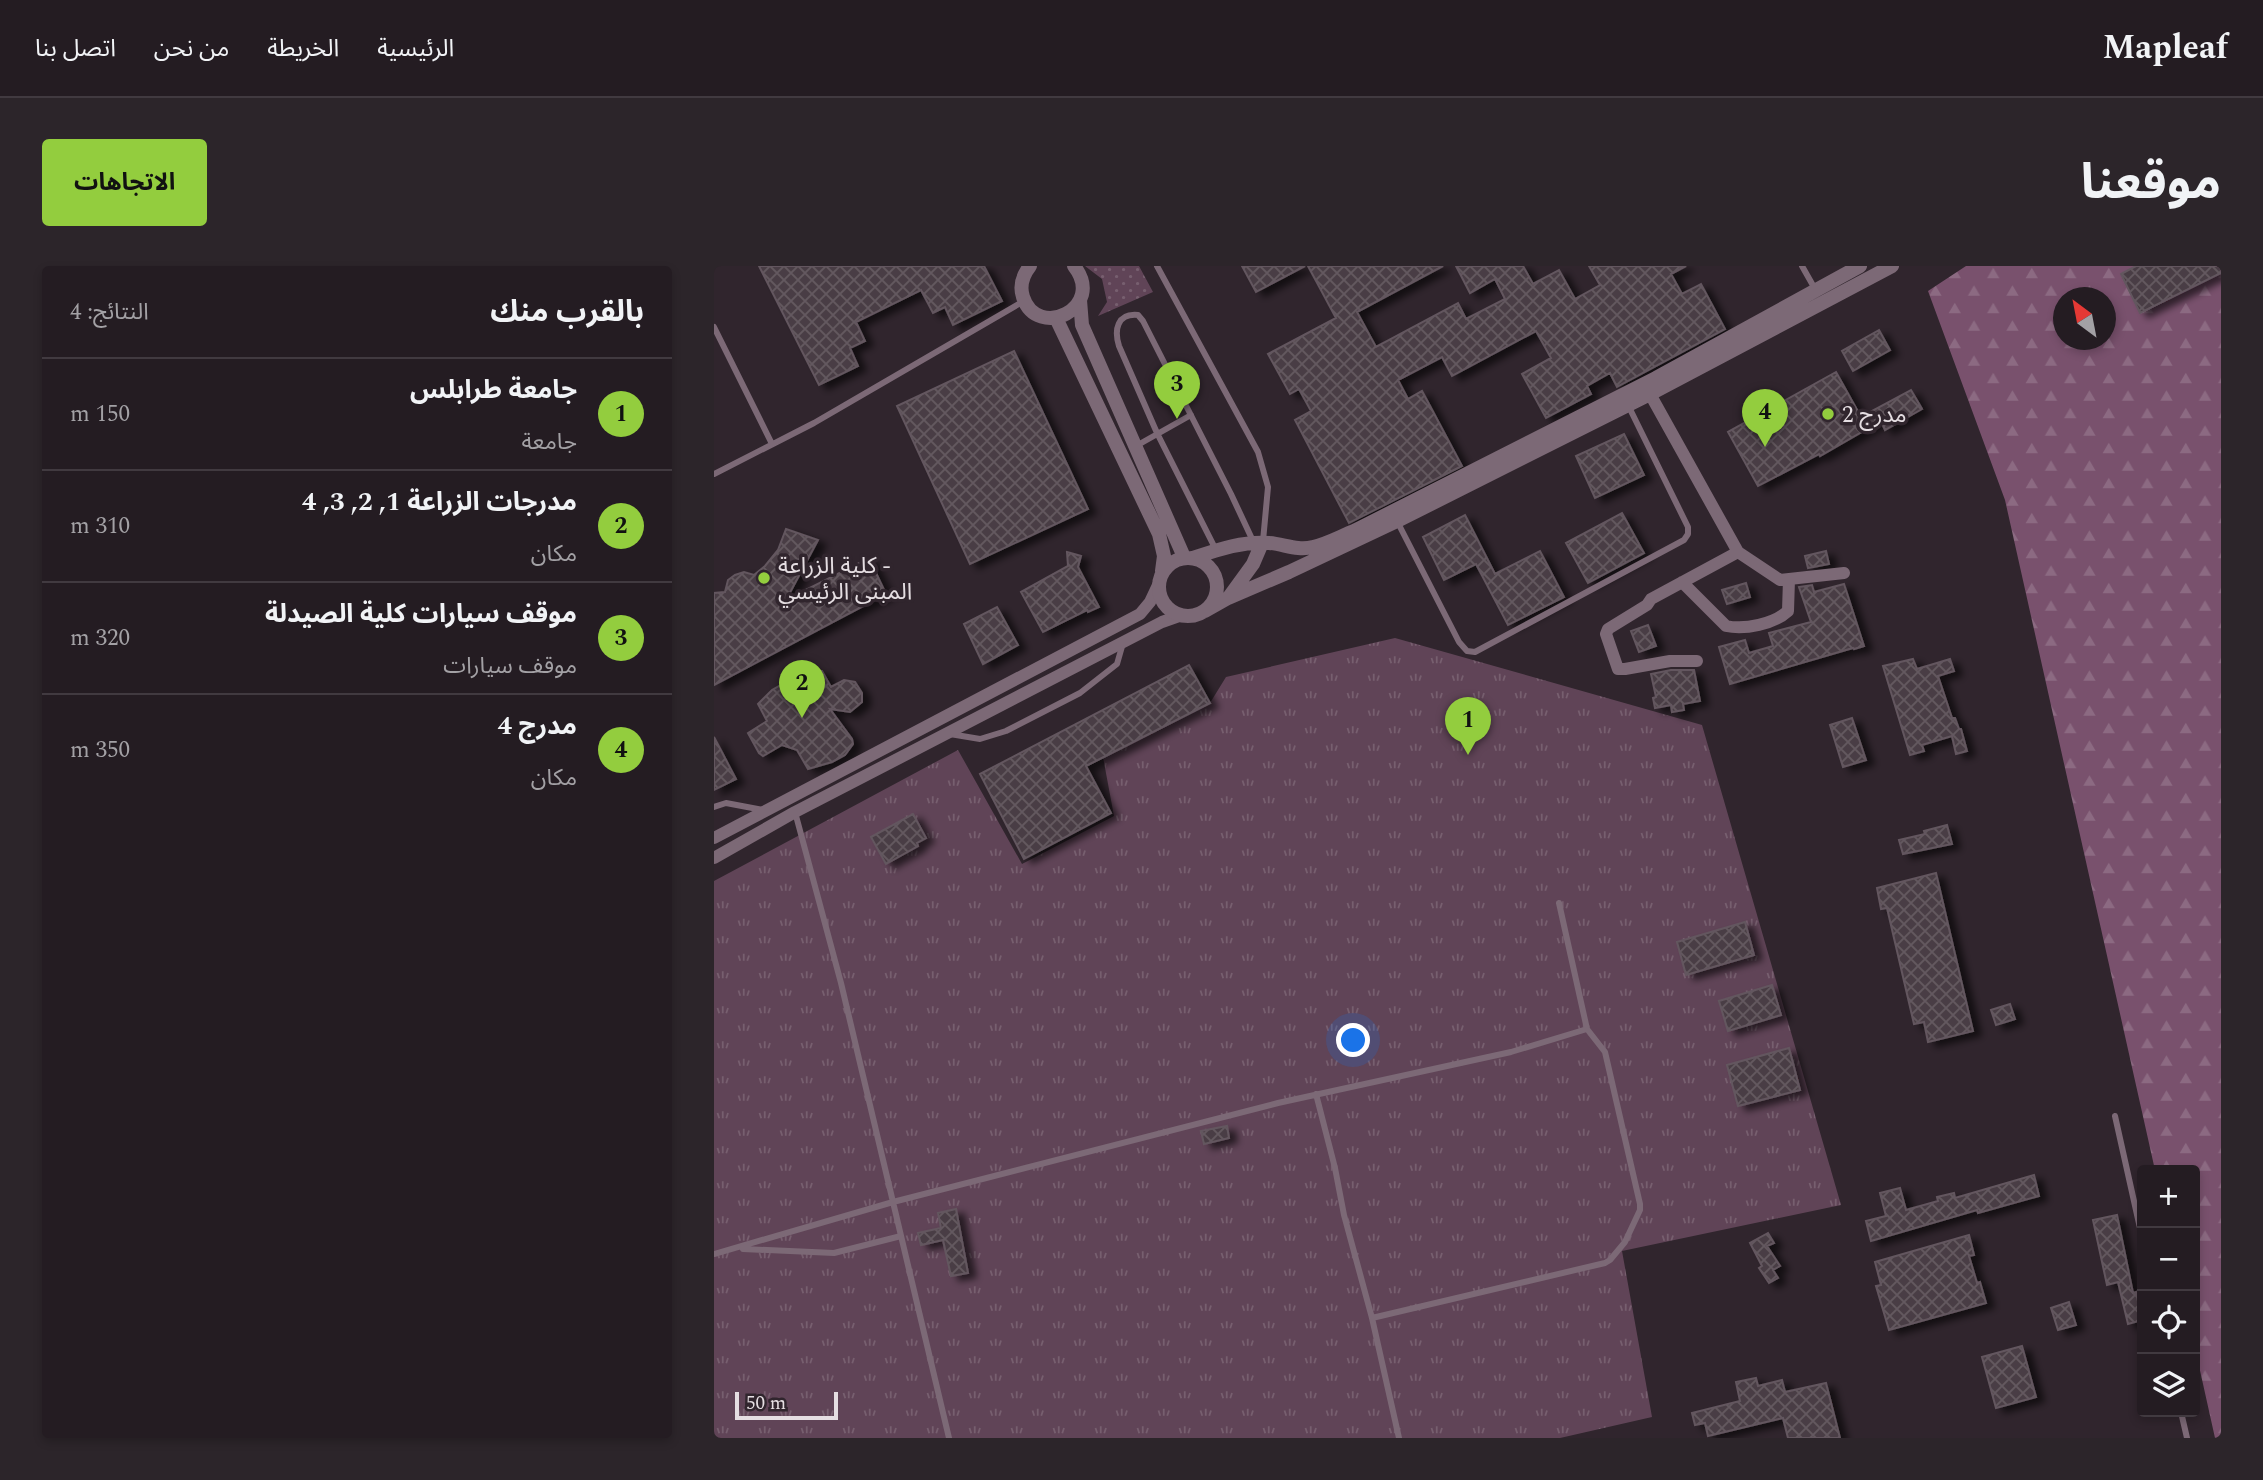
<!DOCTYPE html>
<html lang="ar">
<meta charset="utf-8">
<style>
body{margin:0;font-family:Spectral,"Noto Sans Arabic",serif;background:#2c252a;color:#f1f3f6;direction:rtl}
.controls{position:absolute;right:21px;bottom:21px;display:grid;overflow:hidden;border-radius:7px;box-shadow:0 4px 10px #0003}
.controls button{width:63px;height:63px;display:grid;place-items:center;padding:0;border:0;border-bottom:2px solid #413a40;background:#241c22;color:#f1f3f6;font:35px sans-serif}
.compass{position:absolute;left:1339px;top:21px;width:63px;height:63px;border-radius:50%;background:#241c22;box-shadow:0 4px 10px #0003;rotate:328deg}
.scale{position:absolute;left:21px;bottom:18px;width:103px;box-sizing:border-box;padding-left:7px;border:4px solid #e5dee2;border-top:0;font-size:19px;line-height:24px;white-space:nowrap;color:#e5dee2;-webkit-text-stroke:5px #30252d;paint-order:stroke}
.you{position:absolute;left:640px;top:775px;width:24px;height:24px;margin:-18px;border:5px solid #fff;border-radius:50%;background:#1a73e8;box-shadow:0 0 0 10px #1a73e833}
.badge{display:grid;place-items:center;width:46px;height:46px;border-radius:50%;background:#93cd3e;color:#111;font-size:23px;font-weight:700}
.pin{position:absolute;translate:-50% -58px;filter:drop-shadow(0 2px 4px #0008)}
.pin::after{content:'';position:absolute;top:37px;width:24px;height:21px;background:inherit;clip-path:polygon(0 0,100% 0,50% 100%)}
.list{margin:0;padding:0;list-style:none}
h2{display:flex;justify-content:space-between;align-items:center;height:91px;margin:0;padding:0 28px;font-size:30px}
h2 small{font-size:23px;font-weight:400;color:#a3a1a5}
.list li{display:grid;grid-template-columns:46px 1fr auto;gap:21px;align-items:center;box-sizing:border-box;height:112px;padding:0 28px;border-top:2px solid #413a40}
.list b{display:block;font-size:26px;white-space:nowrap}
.list p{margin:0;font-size:23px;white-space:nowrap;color:#a3a1a5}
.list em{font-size:23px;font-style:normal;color:#a3a1a5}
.icon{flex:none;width:38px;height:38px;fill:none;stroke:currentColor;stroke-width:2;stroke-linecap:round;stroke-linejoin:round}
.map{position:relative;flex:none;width:1507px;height:1172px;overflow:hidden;direction:ltr;border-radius:7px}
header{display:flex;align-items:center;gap:42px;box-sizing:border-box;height:98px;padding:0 35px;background:#241c22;border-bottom:2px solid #413a40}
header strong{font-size:33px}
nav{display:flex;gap:38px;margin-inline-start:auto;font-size:24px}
.intro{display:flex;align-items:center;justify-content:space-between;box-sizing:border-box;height:168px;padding:0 42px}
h1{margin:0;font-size:49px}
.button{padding:18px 32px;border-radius:7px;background:#93cd3e;color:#111;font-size:24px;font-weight:700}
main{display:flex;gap:42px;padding:0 42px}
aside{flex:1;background:#241c22;border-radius:7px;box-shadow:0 4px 10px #0003}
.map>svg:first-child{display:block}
.grass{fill:url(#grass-tufts)}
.forest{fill:url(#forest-firs);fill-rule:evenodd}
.park{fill:url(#park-dots)}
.building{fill:url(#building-cross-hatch);stroke:#63575f;stroke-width:2;filter:url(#shadow)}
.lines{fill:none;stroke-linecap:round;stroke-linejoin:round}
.service{stroke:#7c6976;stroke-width:6}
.minor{stroke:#7c6976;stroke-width:12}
.tertiary{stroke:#7c6976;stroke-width:14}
.poi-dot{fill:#93cd3e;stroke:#30252d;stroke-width:2.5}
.labels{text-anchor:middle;stroke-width:7;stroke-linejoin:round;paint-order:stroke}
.poi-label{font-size:23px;fill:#e5dee2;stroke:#30252d;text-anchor:start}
</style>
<header>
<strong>Mapleaf</strong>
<nav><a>الرئيسية</a><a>الخريطة</a><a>من نحن</a><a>اتصل بنا</a></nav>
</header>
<div class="intro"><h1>موقعنا</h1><a class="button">الاتجاهات</a></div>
<main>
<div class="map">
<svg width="1507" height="1172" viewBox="0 0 1507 1172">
<defs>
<pattern id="grass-tufts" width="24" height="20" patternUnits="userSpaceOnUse" patternTransform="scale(1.75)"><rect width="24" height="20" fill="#604457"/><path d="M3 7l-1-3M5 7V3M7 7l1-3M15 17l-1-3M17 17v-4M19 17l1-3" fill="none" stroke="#775f6f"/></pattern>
<pattern id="forest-firs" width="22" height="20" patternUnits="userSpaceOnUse" patternTransform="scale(1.75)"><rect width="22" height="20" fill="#79516d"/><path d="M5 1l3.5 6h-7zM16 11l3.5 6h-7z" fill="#8c6a82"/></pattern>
<pattern id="park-dots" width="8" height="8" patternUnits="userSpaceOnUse" patternTransform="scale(1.75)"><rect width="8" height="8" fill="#604457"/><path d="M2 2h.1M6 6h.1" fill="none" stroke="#775f6f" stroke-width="1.8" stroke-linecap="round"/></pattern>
<pattern id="building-cross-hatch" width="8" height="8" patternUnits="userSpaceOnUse" patternTransform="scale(1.75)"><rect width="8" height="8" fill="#4a3e45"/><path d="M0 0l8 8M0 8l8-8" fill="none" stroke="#645960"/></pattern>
<filter id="shadow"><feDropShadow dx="8" dy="4.5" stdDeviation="3.5" flood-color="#0009"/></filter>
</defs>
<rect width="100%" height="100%" fill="#30252d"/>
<path class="grass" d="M681 372 988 459 1127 939 908 985 938 1151 846 1172H0V615L244 484 308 598 400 550 389 491 496 437 512 411Z"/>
<path class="forest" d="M1252 0H1507V1172H1501L1481 1082V904H1441L1291 234 1214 25ZM1350 32H1392V74H1350Z"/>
<path class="park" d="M371 0H425L439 26 384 50 393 36 388 13Z"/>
<path class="building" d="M45 0H270L288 35 239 59 231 41 219 47 207 24 142 56 151 75 136 82 144 100 105 119Z
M528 0H591L542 26Z
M594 0H729L643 46 662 81 744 37 752 53 791 33 781 13 756 27 742 0H809L819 18 845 4 861 33 886 19 875 0H972L957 8 968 28 987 18 1011 63 903 121 896 107 873 120 877 128 832 152 808 108 837 92 822 65 738 110 728 91 684 114 694 133 708 125 748 200 635 257 581 154 597 145 585 123 576 128 554 88 622 52Z
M1422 0H1507V7L1426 47 1407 8Z
M1165 64 1176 84 1139 105 1128 85Z
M300 85 374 243 256 298 183 140Z
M1122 106 1147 151 1197 124 1208 143 1171 164 1167 155 1106 190 1105 188 1044 220 1014 166Z
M910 168 930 209 881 232 862 190Z
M908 247 930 287 874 317 852 277Z
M751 249 781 308 826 285 850 331 794 359 762 298 730 314 709 271Z
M72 263 104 274 72 334 155 292 172 328 0 419V327L11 326 14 314 21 309 30 306 40 309 51 300 64 284Z
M1112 285 1115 298 1094 302 1091 290Z
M353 286 367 290 364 301 385 341 374 346 373 344 329 366 307 326 354 300Z
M1032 317 1036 331 1013 338 1008 324Z
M1130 318 1150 380 1140 383 1139 382 1016 418 1005 381 1031 374 1035 387 1059 380 1055 367 1097 356 1085 321 1098 319 1100 326Z
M283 341 304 379 269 398 250 358Z
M934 359 942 380 925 386 917 365Z
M1199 393 1203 403 1236 393 1240 405 1224 410 1238 452H1241L1245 463H1247L1253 485 1242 488 1238 470 1208 479 1210 485 1196 489 1169 400Z
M475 399 496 437 372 500 397 547 310 593 266 508Z
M957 404H980L986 435 969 438 970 444 958 446 957 439 941 442 939 432 942 431 937 408Z
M98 405H108L117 421 130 414 141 416 148 427V436L136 446 116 443 138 473 139 478 131 489 118 496 94 503 83 484 68 479 49 490 45 487 34 467 53 455 44 438 58 424 79 412Z
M1138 452 1152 494 1129 501 1116 459Z
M0 471 22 513 0 524Z
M199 548 212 572 203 577 204 580 172 598 157 571Z
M1233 559 1238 578 1189 588 1185 574 1211 568 1210 565Z
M1222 607 1259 765 1214 776 1210 756 1200 758 1173 642 1167 643 1163 622Z
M1031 656 1040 689 972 709 963 676Z
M1058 719 1067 749 1014 765 1005 735Z
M1296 738 1301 753 1282 759 1277 744Z
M1075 782 1086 824 1024 840 1013 799Z
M513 860 515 872 490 878 487 865Z
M1320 909 1325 930 1264 947 1263 944 1157 975 1152 955 1172 950 1166 927 1186 922 1192 944 1224 935 1223 931 1240 927 1241 932Z
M242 943 254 1007 237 1010 229 974 207 979 204 967 227 962 224 947Z
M1403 949 1419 1027 1422 1026 1428 1054 1414 1058 1404 1016 1393 1019 1379 954Z
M1054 967 1060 977 1053 980 1066 1000 1059 1004 1064 1012 1055 1017 1045 1002 1048 1000 1036 977Z
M1255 969 1260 989 1255 990 1263 1017 1266 1016 1272 1037 1175 1064 1162 1020 1167 1019 1161 996Z
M1355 1036 1362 1059 1344 1064 1337 1042Z
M1308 1080 1322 1131 1282 1142 1268 1091Z
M1042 1112 1044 1120 1068 1114 1071 1126 1112 1117 1126 1172H1074L1069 1152 994 1170 991 1157 981 1159 978 1147 1026 1135 1022 1116Z"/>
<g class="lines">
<path class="service" d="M443 0 544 186 554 221 549 275
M1088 0 1101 23
M0 61 58 178
M422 180 477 149
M0 208 100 157 310 35
M683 255 745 376 753 385 761 386 970 274 974 268V261L914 139
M502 284 443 167 405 80C400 64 403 47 424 49L429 55 517 228 539 275
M236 468 266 473 292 465 366 427 403 398 409 377
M0 541 12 537 49 544
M81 546 127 717 179 936 564 837 797 786 873 763
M602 828 621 902 630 949 658 1052 685 1172
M1401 850 1428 971
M29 983 120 987 187 970
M0 988 179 936 235 1172
M658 1052 891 997 896 994 911 976 926 944V938L891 786 873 763 845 637
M1467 1146 1473 1172"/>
<path class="minor" d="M936 128 1024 286 1066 314 1130 307
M968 316 1012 360C1031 364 1060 358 1074 345L1075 313
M983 395H956L911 403H904L892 368 894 363 933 339 937 333 1024 286
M0 572 426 348 436 336 444 319
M0 592 81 546 448 356 465 350"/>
<path class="tertiary" d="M316 0C309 9 305 19 309 31 323 75 393 42 360 0
M366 34 368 59 470 291
M342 52 445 268 450 290 448 305
M445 321a29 29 0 1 1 58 0a29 29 0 1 1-58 0Z
M479 292C503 284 528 275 555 277 570 278 583 285 599 281 613 278 627 270 640 265L942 112 1146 0
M515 331 539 298 548 277
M491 345 514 332 575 306 683 255 936 128 1178 0"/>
</g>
<g class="poi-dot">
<circle cx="1114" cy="148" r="7"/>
<circle cx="50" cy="312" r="7"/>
</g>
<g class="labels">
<g class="poi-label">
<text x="1128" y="156">مدرج 2</text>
<text x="64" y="307">كلية الزراعة -<tspan x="64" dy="26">المبنى الرئيسي</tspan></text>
</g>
</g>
</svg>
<div class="controls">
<button>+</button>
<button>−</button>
<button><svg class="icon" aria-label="locate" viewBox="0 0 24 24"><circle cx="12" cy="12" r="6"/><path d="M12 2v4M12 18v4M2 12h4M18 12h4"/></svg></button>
<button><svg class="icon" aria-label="layers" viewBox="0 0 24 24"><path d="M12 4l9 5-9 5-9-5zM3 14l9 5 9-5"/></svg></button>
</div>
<svg class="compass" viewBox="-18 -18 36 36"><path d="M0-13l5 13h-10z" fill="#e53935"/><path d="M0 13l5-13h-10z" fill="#a3a1a5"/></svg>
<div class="scale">50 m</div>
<div class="you"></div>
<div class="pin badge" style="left:754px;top:489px">1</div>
<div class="pin badge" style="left:88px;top:452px">2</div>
<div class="pin badge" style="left:463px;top:153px">3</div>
<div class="pin badge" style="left:1051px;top:181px">4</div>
</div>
<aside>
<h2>بالقرب منك<small>النتائج: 4</small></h2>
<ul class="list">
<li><span class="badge">1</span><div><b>جامعة طرابلس</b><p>جامعة</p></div><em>150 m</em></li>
<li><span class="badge">2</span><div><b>مدرجات الزراعة 1, 2, 3, 4</b><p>مكان</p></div><em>310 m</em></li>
<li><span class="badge">3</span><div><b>موقف سيارات كلية الصيدلة</b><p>موقف سيارات</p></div><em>320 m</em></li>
<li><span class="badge">4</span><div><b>مدرج 4</b><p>مكان</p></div><em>350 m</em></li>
</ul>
</aside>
</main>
